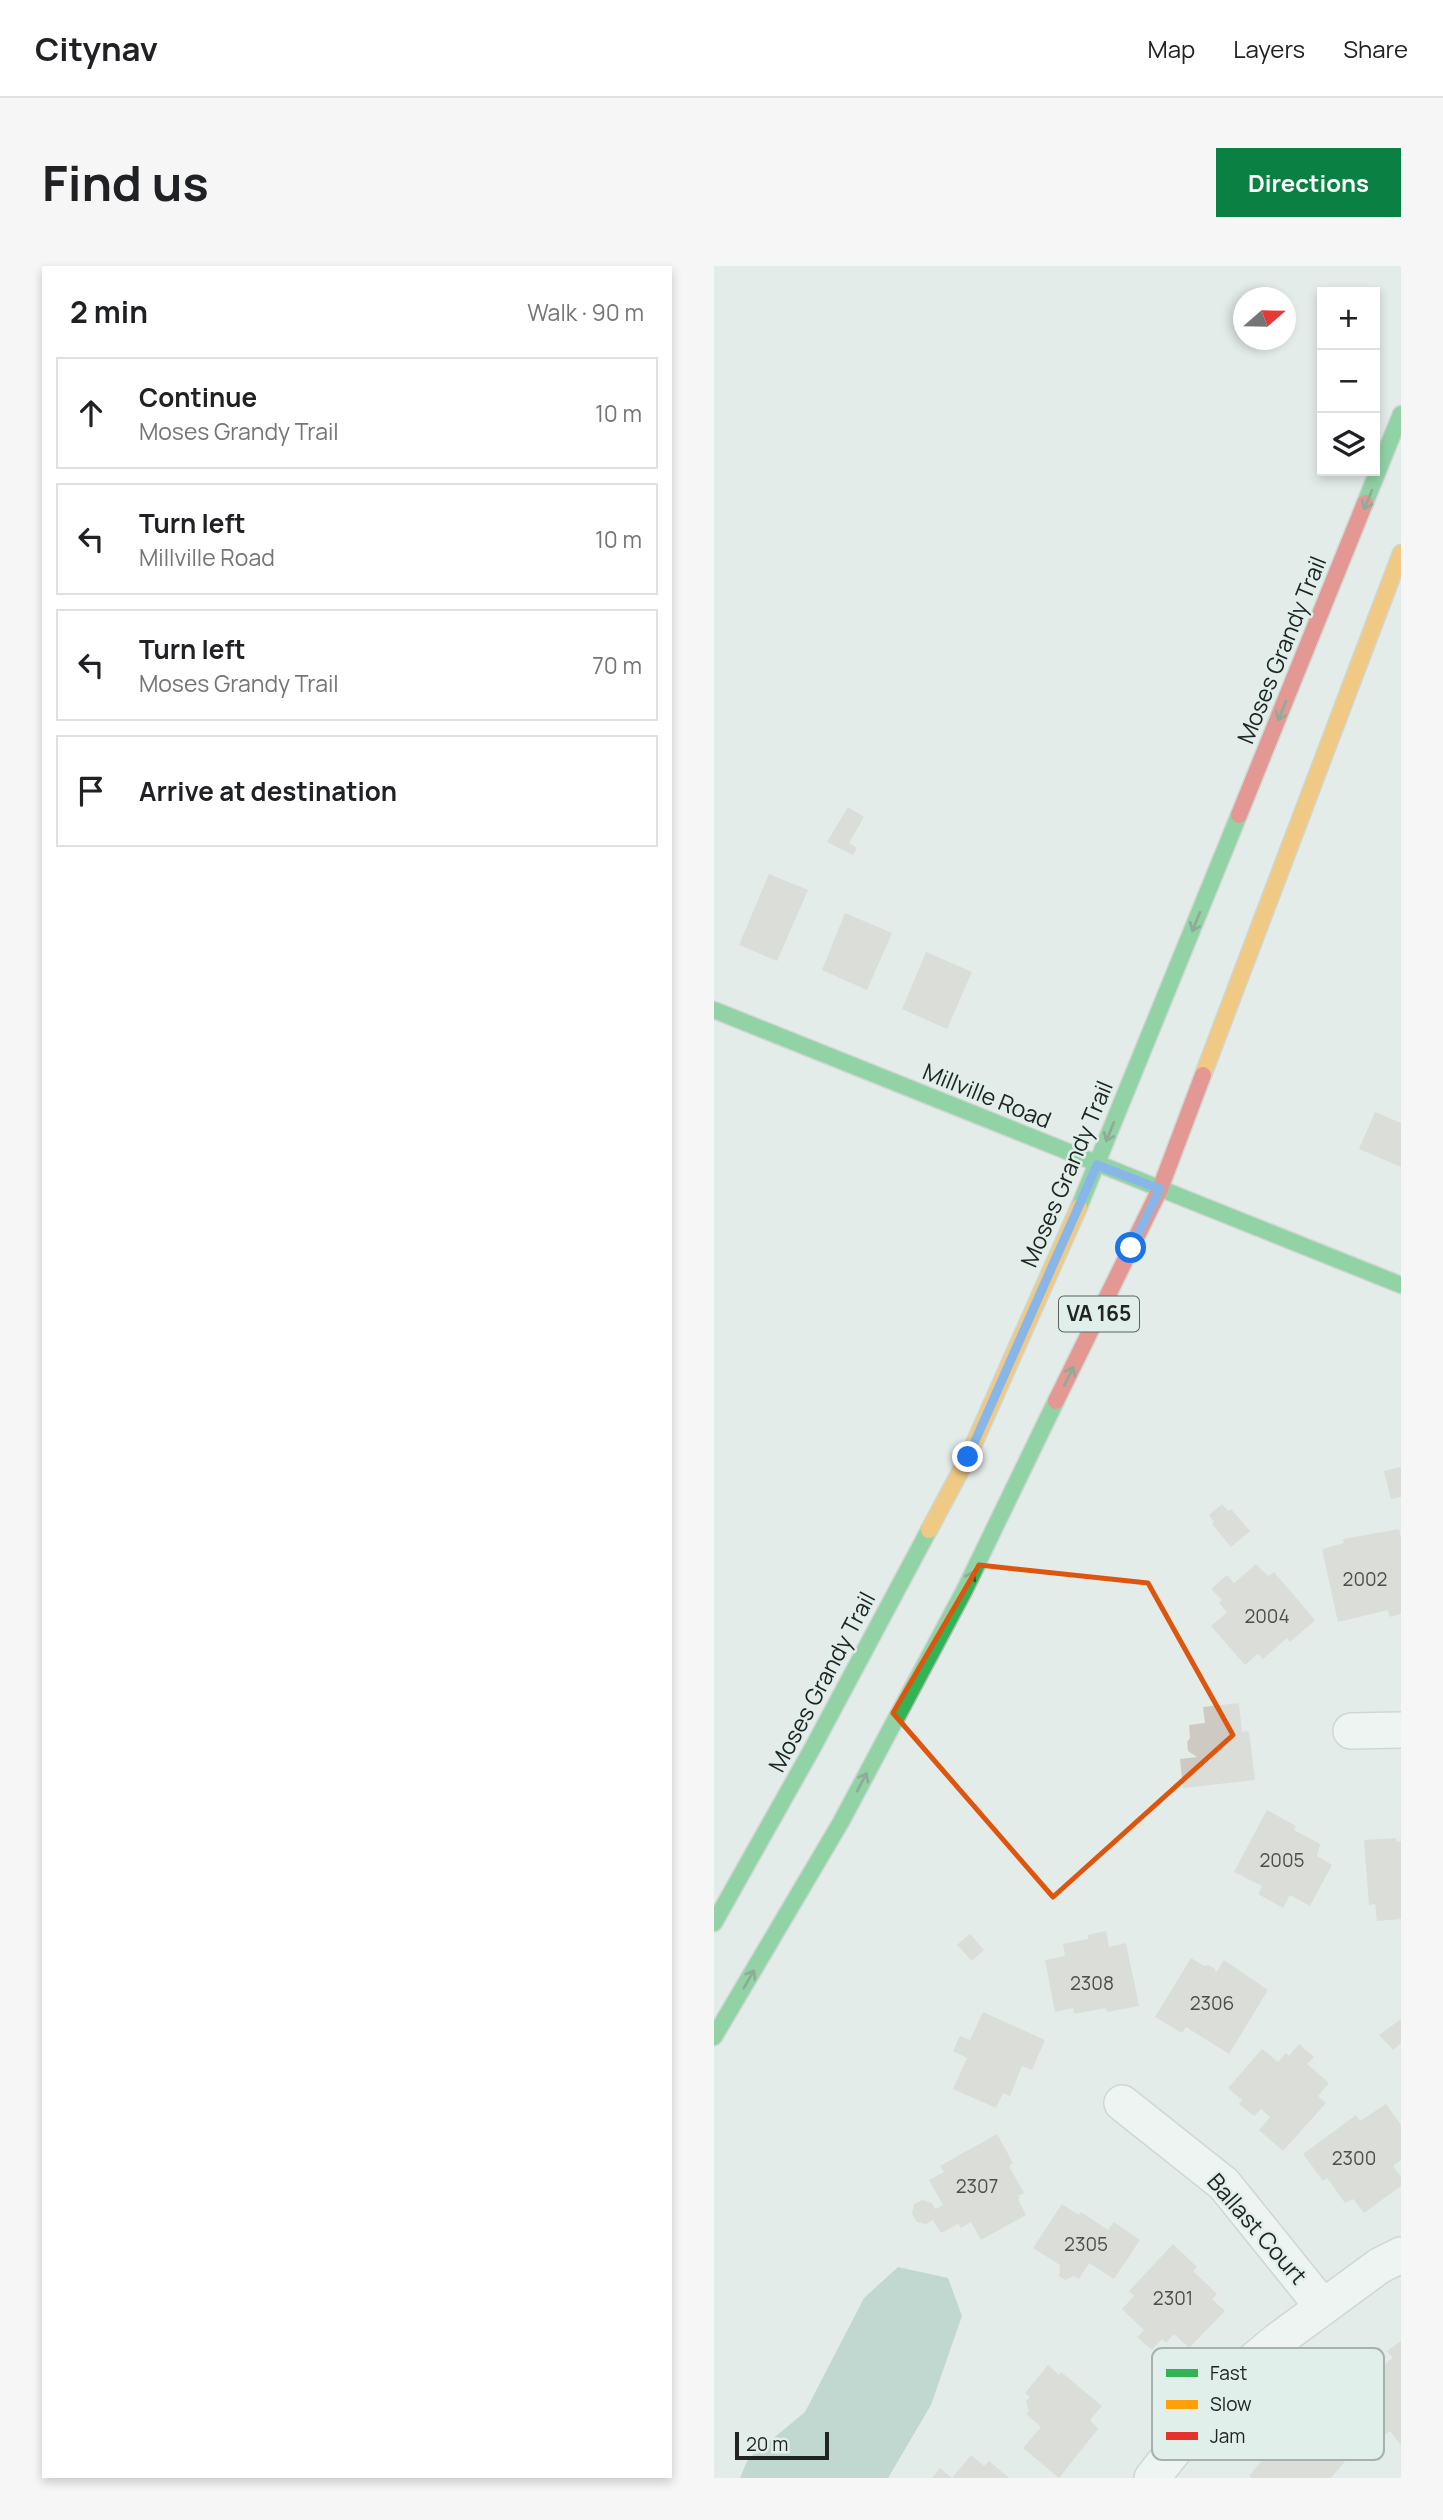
<!DOCTYPE html>
<meta charset="utf-8">
<style>
body{margin:0;font-family:Manrope,sans-serif;background:#f6f6f6;color:#202124}
.controls{position:absolute;right:21px;top:21px;display:grid;overflow:hidden;border-radius:0px;box-shadow:0 4px 10px #0003}
.controls button{width:63px;height:63px;display:grid;place-items:center;padding:0;border:0;border-bottom:2px solid #e0e0e0;background:#fff;color:#202124;font:35px sans-serif}
.compass{position:absolute;left:519px;top:21px;width:63px;height:63px;border-radius:50%;background:#fff;box-shadow:0 4px 10px #0003;rotate:70deg}
.scale{position:absolute;left:21px;bottom:18px;width:94px;box-sizing:border-box;padding-left:7px;border:4px solid #202524;border-top:0;font-size:19px;line-height:24px;white-space:nowrap;color:#202524;-webkit-text-stroke:5px #e0efea;paint-order:stroke}
.stop{position:absolute;width:21px;height:21px;margin:-16px;border:5px solid #1a73e8;border-radius:50%;background:#fff}
.stop.end{background:#1a73e8;border-color:#fff;box-shadow:0 2px 7px #0008}
.list{margin:0;padding:0;list-style:none}
h2{display:flex;justify-content:space-between;align-items:center;height:91px;margin:0;padding:0 28px;font-size:30px}
h2 small{font-size:23px;font-weight:400;color:#757577}
.list li{display:grid;grid-template-columns:46px 1fr auto;gap:21px;align-items:center;box-sizing:border-box;height:112px;margin:0 14px 14px;padding:0 14px;border:2px solid #e0e0e0;border-radius:0px}
.list b{display:block;font-size:26px;white-space:nowrap}
.list p{margin:0;font-size:23px;white-space:nowrap;color:#757577}
.list em{font-size:23px;font-style:normal;color:#757577}
.icon{flex:none;width:38px;height:38px;fill:none;stroke:currentColor;stroke-width:2;stroke-linecap:round;stroke-linejoin:round}
.map{position:relative;flex:none;width:687px;height:2212px;overflow:hidden;border-radius:0px}
header{display:flex;align-items:center;gap:42px;box-sizing:border-box;height:98px;padding:0 35px;background:#fff;border-bottom:2px solid #e0e0e0}
header strong{font-size:33px}
nav{display:flex;gap:38px;margin-inline-start:auto;font-size:24px}
.intro{display:flex;align-items:center;justify-content:space-between;box-sizing:border-box;height:168px;padding:0 42px}
h1{margin:0;font-size:49px}
.button{padding:18px 32px;border-radius:0px;background:#0b8043;color:#fff;font-size:24px;font-weight:700}
main{display:flex;gap:42px;padding:0 42px}
aside{flex:1;background:#fff;border-radius:0px;box-shadow:0 4px 10px #0003}
.map>svg:first-child{display:block}
.water{fill:#94bfb2}
.building{fill:#cfc9c3}
.lines{fill:none;stroke-linecap:round;stroke-linejoin:round}
.street-casing{stroke:#b6bcba;stroke-width:38}
.fast-casing{stroke:#b6bcba;stroke-width:19}
.slow-casing{stroke:#b6bcba;stroke-width:19}
.jam-casing{stroke:#b6bcba;stroke-width:19}
.street{stroke:#fbfcfc;stroke-width:35}
.fast{stroke:#30b455;stroke-width:16}
.slow{stroke:#ff9f0a;stroke-width:16}
.jam{stroke:#e5322d;stroke-width:16}
.oneway{stroke:#265e38}
.route{stroke:#1a73e8;stroke-width:9}
.marked{fill:none;stroke:#de560d;stroke-width:5;stroke-linejoin:round}
.labels{text-anchor:middle;stroke-width:5;stroke-linejoin:round;paint-order:stroke}
.number-label{font-size:19px;fill:#4c4e4c}
.shield{fill:#e0efea;stroke:#5a625f;stroke-width:2}
.shield-label{font-size:21px;font-weight:bold;fill:#202524}
.street-label{font-size:23px;fill:#202524;stroke:#e0efea}
.key{fill:#e0efea;stroke:#a6b2af;stroke-width:2}
.key-label{font-size:19px;fill:#202524}
</style>
<header>
<strong>Citynav</strong>
<nav><a>Map</a><a>Layers</a><a>Share</a></nav>
</header>
<div class="intro"><h1>Find us</h1><a class="button">Directions</a></div>
<main>
<aside>
<h2>2 min<small>Walk · 90 m</small></h2>
<ul class="list">
<li><svg class="icon" aria-label="ahead" viewBox="0 0 24 24"><path d="M12 20V5M6 11l6-6 6 6"/></svg><div><b>Continue</b><p>Moses Grandy Trail</p></div><em>10 m</em></li>
<li><svg class="icon" aria-label="left" viewBox="0 0 24 24"><path d="M17 20v-9H6M10 6l-5 5 5 5"/></svg><div><b>Turn left</b><p>Millville Road</p></div><em>10 m</em></li>
<li><svg class="icon" aria-label="left" viewBox="0 0 24 24"><path d="M17 20v-9H6M10 6l-5 5 5 5"/></svg><div><b>Turn left</b><p>Moses Grandy Trail</p></div><em>70 m</em></li>
<li><svg class="icon" aria-label="arrive" viewBox="0 0 24 24"><path d="M6 21V4h12l-3 4 3 4H6"/></svg><div><b>Arrive at destination</b></div></li>
</ul>
</aside>
<div class="map">
<svg width="687" height="2212" viewBox="0 0 687 2212">
<rect width="100%" height="100%" fill="#e4ece9"/>
<path class="water" d="M184 2001 234 2012 248 2050 217 2139 174 2212H26L34 2193 91 2146 150 2032Z"/>
<path class="building" d="M134 541 150 551 135 577 143 582 139 589 113 576Z
M55 608 94 624 63 695 25 679Z
M131 647 178 667 153 724 108 704Z
M212 686 258 706 233 763 188 743Z
M661 846 687 857V901L645 883Z
M687 1201V1231L677 1233 670 1205Z
M508 1238 514 1245 517 1243 536 1265 517 1281 498 1258 500 1256 495 1249Z
M685 1263 687 1272V1348L676 1351 674 1344 624 1356 608 1283 630 1277 629 1273Z
M542 1298 554 1310 560 1306 601 1354 576 1376 573 1372 549 1393 544 1388 531 1399 497 1360 513 1346 505 1337 508 1334 497 1323 513 1309 520 1317Z
M525 1437 528 1466 535 1465 541 1514 469 1522 466 1493 483 1491 474 1485 473 1476 476 1472 475 1459 491 1457 489 1441Z
M553 1544 582 1560 580 1564 606 1578 603 1590 618 1599 596 1640 576 1629 569 1642 544 1628 548 1620 520 1606Z
M682 1572 683 1576 687 1575V1653L663 1655 661 1638 655 1639 650 1574Z
M392 1665 395 1681 412 1677 425 1740 393 1746 392 1742 360 1748 359 1742 341 1746 331 1694 351 1690 349 1678 374 1673V1669Z
M256 1668 270 1684 258 1695 243 1679Z
M477 1692 490 1700 495 1699 501 1703 502 1707 510 1694 554 1724 515 1788 472 1761 468 1767 441 1751Z
M269 1746 331 1774 318 1804 308 1800 296 1830 289 1827 282 1842 239 1823 253 1792 239 1785 246 1770 256 1774Z
M687 1753V1777L679 1784 665 1769Z
M585 1778 600 1791 593 1798 615 1817 604 1830 612 1837 569 1885 545 1864 556 1851 547 1843 540 1850 525 1838 528 1834 514 1822 548 1783 564 1796 572 1787 575 1790Z
M672 1838 687 1859V1894L679 1900 687 1911V1920L650 1947 639 1933 631 1937 613 1912 609 1915 589 1888 642 1849 646 1855Z
M283 1868 299 1897 295 1900 310 1927 304 1930 306 1933H304L312 1949 267 1974 257 1956 247 1962 244 1958 227 1967 219 1954 212 1958 203 1956 198 1948 200 1938 208 1934 218 1937 221 1943 229 1939 215 1914 230 1906 226 1900Z
M348 1938 365 1949 367 1946 394 1964 400 1956 426 1974 400 2013 375 1997 365 2013 360 2010 351 2014 345 2010 346 1999 319 1982Z
M459 1978 483 2001 479 2005 503 2028 498 2033 511 2045 475 2082 460 2068 452 2077 448 2073 438 2084 423 2071 430 2064 408 2043 420 2030 415 2025Z
M687 2075V2179L676 2165 670 2170 639 2127 654 2115 653 2111 679 2092 673 2085Z
M334 2099 345 2109 347 2106 388 2140 376 2154 384 2163 345 2212 309 2182 327 2161 312 2148 315 2145 312 2135 316 2131 311 2127Z
M601 2158 637 2188 617 2212H538L535 2210 557 2184 560 2187 579 2164 590 2171Z
M257 2189 270 2200 275 2195 295 2212H238Z
M226 2202 238 2212H218Z"/>
<g class="lines">
<g class="street-casing">
<path id="street" d="M637 1465 687 1464
M408 1837 510 1918 609 2041
M438 2212 514 2116 563 2075 665 2000 687 1989"/>
</g>
<g class="fast-casing">
<path id="fast" d="M651 237 687 148
M0 744 687 1019
M365 941 525 549
M0 1657 98 1483 215 1264
M0 1771 127 1556 250 1325 342 1135"/>
</g>
<g class="slow-casing">
<path id="slow" d="M489 809 687 287
M215 1264 254 1191 365 941"/>
</g>
<g class="jam-casing">
<path id="jam" d="M525 549 651 237
M342 1135 446 923 489 809"/>
</g>
<use href="#street" class="street"/>
<use href="#fast" class="fast"/>
<use href="#slow" class="slow"/>
<use href="#jam" class="jam"/>
</g>
<defs><path id="oneway-shaft" d="M-6 0H5M1.5-3L5.5 0L1.5 3" fill="none" stroke-width="1.6" stroke-linecap="round" stroke-linejoin="round" transform="scale(1.75)"/></defs>
<g class="oneway">
<use href="#oneway-shaft" transform="translate(654 234) rotate(112)"/>
<use href="#oneway-shaft" transform="translate(568 445) rotate(112)"/>
<use href="#oneway-shaft" transform="translate(482 656) rotate(112)"/>
<use href="#oneway-shaft" transform="translate(396 866) rotate(112)"/>
<use href="#oneway-shaft" transform="translate(355 1110) rotate(-64)"/>
<use href="#oneway-shaft" transform="translate(255 1315) rotate(-64)"/>
<use href="#oneway-shaft" transform="translate(148 1516) rotate(-62)"/>
<use href="#oneway-shaft" transform="translate(35 1713) rotate(-60)"/>
</g>
<g class="lines">
<path class="route" d="M254 1191 383 899 446 923 417 982"/>
</g>
<path d="M0 0H687V2212H0ZM265 1299 434 1317 519 1469 339 1631 179 1447Z" fill="#e4ece9" fill-opacity=".55" fill-rule="evenodd"/>
<path class="marked" d="M265 1299 434 1317 519 1469 339 1631 179 1447Z"/>
<g class="labels">
<g class="number-label">
<text x="651" y="1320">2002</text>
<text x="553" y="1357">2004</text>
<text x="568" y="1601">2005</text>
<text x="378" y="1724">2308</text>
<text x="498" y="1744">2306</text>
<text x="640" y="1899">2300</text>
<text x="263" y="1927">2307</text>
<text x="372" y="1985">2305</text>
<text x="459" y="2039">2301</text>
</g>
<rect class="shield" x="345" y="1030.5" width="80" height="35" rx="5"/>
<g class="shield-label">
<text x="385" y="1055">VA 165</text>
</g>
<g class="street-label">
<text transform="translate(568 384) rotate(-68)" y="8">Moses Grandy Trail</text>
<text transform="translate(273 830) rotate(22)" y="8">Millville Road</text>
<text transform="translate(353 908) rotate(-67)" y="8">Moses Grandy Trail</text>
<text transform="translate(108 1416) rotate(-62)" y="8">Moses Grandy Trail</text>
<text transform="translate(543 1963) rotate(49)" y="8">Ballast Court</text>
</g>
</g>
<rect x="438" y="2082" width="232" height="112" rx="10" class="key"/>
<rect x="452" y="2103" width="32" height="8" fill="#30b455"/>
<rect x="452" y="2134" width="32" height="9" fill="#ff9f0a"/>
<rect x="452" y="2166" width="32" height="8" fill="#e5322d"/>
<g class="key-label">
<text x="496" y="2114">Fast</text>
<text x="496" y="2145">Slow</text>
<text x="496" y="2177">Jam</text>
</g>
</svg>
<div class="controls">
<button>+</button>
<button>−</button>
<button><svg class="icon" aria-label="layers" viewBox="0 0 24 24"><path d="M12 4l9 5-9 5-9-5zM3 14l9 5 9-5"/></svg></button>
</div>
<svg class="compass" viewBox="-18 -18 36 36"><path d="M0-13l5 13h-10z" fill="#e53935"/><path d="M0 13l5-13h-10z" fill="#757577"/></svg>
<div class="scale">20 m</div>
<div class="stop" style="left:417px;top:982px"></div>
<div class="stop end" style="left:254px;top:1191px"></div>
</div>
</main>
